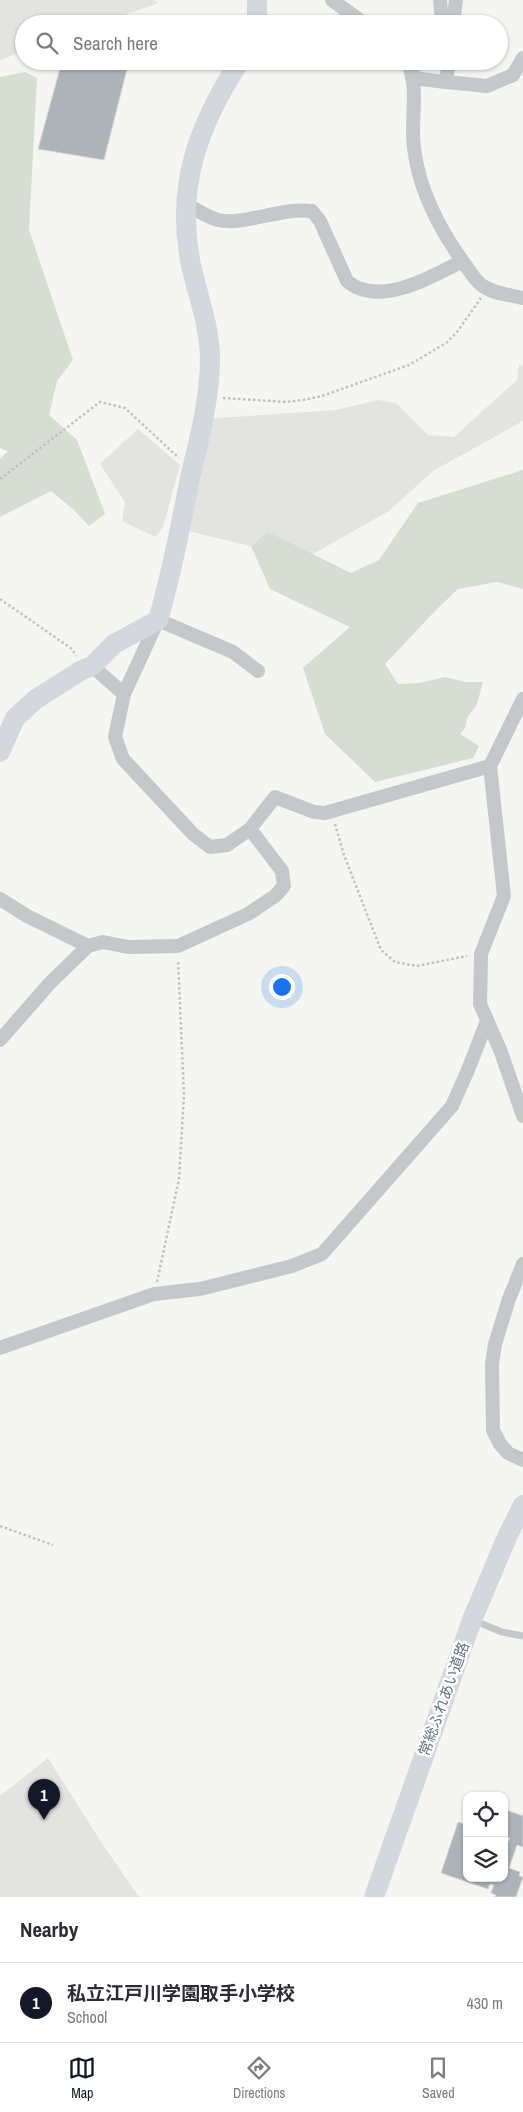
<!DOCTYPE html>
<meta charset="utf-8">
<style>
body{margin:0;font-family:"Archivo Narrow","Noto Sans JP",sans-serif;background:#f2f2f3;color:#2b2b33}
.controls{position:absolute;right:15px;bottom:15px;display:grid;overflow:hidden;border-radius:10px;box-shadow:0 1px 4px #0004}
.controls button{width:45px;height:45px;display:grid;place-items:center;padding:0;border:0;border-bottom:1px solid #e1e1e2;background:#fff;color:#2b2b33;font:25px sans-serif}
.you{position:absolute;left:281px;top:986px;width:18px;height:18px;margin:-12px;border:4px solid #fff;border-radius:50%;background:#1a73e8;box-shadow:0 0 0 8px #1a73e833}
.badge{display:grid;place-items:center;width:32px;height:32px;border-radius:50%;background:#111827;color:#fff;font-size:16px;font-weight:700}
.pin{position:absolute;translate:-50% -41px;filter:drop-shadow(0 1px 2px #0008)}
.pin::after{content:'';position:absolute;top:26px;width:18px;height:15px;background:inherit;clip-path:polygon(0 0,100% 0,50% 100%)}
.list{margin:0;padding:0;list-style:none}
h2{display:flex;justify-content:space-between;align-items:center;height:65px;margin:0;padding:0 20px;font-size:21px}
h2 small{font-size:16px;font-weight:400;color:#7c7c81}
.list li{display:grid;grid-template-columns:32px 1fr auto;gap:15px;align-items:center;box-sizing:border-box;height:80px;padding:0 20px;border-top:1px solid #e1e1e2}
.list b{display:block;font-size:19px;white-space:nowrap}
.list p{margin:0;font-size:16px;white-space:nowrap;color:#7c7c81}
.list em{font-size:16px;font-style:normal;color:#7c7c81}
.icon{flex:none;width:28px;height:28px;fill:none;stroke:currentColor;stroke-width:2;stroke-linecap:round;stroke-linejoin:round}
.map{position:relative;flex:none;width:523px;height:1897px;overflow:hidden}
.search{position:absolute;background:#fff;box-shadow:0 1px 4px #0004;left:15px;right:15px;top:15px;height:55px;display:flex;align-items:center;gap:12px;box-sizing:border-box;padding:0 18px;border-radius:28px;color:#7c7c81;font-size:19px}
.sheet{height:145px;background:#fff}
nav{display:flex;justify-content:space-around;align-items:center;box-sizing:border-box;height:70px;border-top:1px solid #e1e1e2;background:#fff;font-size:14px;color:#7c7c81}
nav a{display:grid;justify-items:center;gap:2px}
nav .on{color:#111827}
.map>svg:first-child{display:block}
.built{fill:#e3e4e2}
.green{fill:#d6ddd1}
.building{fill:#acb4ba;stroke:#d6d6d4}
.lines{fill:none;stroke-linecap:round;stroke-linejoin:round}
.path{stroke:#c0c1c3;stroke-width:2.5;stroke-dasharray:2.5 2.5;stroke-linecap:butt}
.lane{stroke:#c4c8cb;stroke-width:7}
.street{stroke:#c4c8cb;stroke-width:14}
.secondary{stroke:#d2d8dd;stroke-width:20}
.labels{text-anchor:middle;stroke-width:5;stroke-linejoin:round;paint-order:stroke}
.street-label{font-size:15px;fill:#617485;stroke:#fff}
</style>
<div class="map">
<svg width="523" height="1897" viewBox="0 0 523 1897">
<rect width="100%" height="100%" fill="#f5f5f1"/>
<path class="built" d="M0 0H154L158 3 100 24H24V51L0 60Z
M519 364 523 366V421L433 471 389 511 304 559 188 531 203 419 336 410 378 400 396 403 428 435 454 437 517 380Z
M138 429 180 465 163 527 155 537 122 521 125 502 100 464Z
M48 1758 103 1845 139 1897H0V1796Z"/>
<path class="green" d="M25 72 37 78 29 230 73 360 57 381 49 415 77 440 105 514 89 526 74 510 51 491 0 517V459L8 451 0 448V77Z
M523 470V589L497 582 458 589 437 609 385 664 398 684 420 683 445 677 465 682H483L477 704 467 718 465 728 460 734 479 746 473 758 375 782 325 734 303 668 350 627 270 589 251 546 268 532 351 573 379 560 418 503Z"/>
<path class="building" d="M62 61H101L128 65 104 160 38 149Z
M506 1810 523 1816V1847L517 1845 509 1868 520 1872 519 1876 523 1877 516 1897H495L496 1895 491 1893 494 1885 490 1884 488 1889 441 1873 458 1822 467 1825V1878H504V1843L507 1844 510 1838 504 1836Z"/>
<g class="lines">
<path class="path" d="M223 398 286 402 303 400 322 396 409 365 446 343 457 332 481 298
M0 479 100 402 125 408 179 458
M0 599 72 649 76 656
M335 824 344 855 381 950 395 962 417 966 467 956
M157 1282 179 1179 184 1095 178 960
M0 1526 53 1545"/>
<path class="lane" d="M475 1621 502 1632 523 1636"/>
<path class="street" d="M332 0 365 24
M440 0 442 24
M453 24 456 0
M407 61C420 88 410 120 414 148 419 190 441 232 466 266 471 273 476 282 483 286 494 294 511 295 523 298
M410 68 425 61
M412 78 446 82 449 61
M446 82 487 86 513 75 523 58
M186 204C196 209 207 217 218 220 244 226 281 207 312 211L320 221 347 281C378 308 432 277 462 261
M92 666 124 694 115 737 123 759 193 834 210 847 227 845 250 829 275 797 314 812 325 813 490 766
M124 694 158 620 233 652 258 671
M523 699 490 766 504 896 481 954 480 1004 501 1052 523 1116
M0 899 27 916 88 946
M0 1040 50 983 88 946 103 942 128 947 178 946 248 914 275 896 284 886 282 871 250 829
M523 1264 509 1299 495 1344 492 1364 493 1430 500 1444 508 1453 523 1460
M0 1348 154 1294 200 1289 292 1266 322 1254 452 1106 468 1070 487 1021"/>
<path class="secondary" d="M257 0V24
M0 752 15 718 36 699 82 670 92 666 114 644 158 620C173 571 181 520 192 469 201 433 210 395 210 357 209 323 198 297 191 265 175 188 198 125 240 61
M374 1897 472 1620 507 1537 523 1505"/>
</g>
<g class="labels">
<g class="street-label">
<text transform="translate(444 1699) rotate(-70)" y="5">常総ふれあい道路</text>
</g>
</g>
</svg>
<div class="controls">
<button><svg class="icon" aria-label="locate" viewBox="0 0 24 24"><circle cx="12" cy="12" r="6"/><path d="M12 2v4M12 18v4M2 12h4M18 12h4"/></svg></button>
<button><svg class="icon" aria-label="layers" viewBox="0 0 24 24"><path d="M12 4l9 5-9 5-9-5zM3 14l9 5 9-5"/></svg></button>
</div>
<div class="you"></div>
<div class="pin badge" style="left:44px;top:1820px">1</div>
<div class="search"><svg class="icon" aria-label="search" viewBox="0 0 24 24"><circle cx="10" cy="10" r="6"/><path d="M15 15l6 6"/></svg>Search here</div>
</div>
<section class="sheet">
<h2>Nearby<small></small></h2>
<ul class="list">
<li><span class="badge">1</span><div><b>私立江戸川学園取手小学校</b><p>School</p></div><em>430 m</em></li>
</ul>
</section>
<nav>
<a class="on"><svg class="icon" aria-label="map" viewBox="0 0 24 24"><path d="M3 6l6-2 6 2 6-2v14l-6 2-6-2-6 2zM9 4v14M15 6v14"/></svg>Map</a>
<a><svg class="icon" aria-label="directions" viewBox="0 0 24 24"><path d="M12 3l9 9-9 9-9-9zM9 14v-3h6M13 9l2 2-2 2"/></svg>Directions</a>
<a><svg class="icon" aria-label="saved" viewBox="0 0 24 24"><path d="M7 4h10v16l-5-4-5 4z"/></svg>Saved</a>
</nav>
